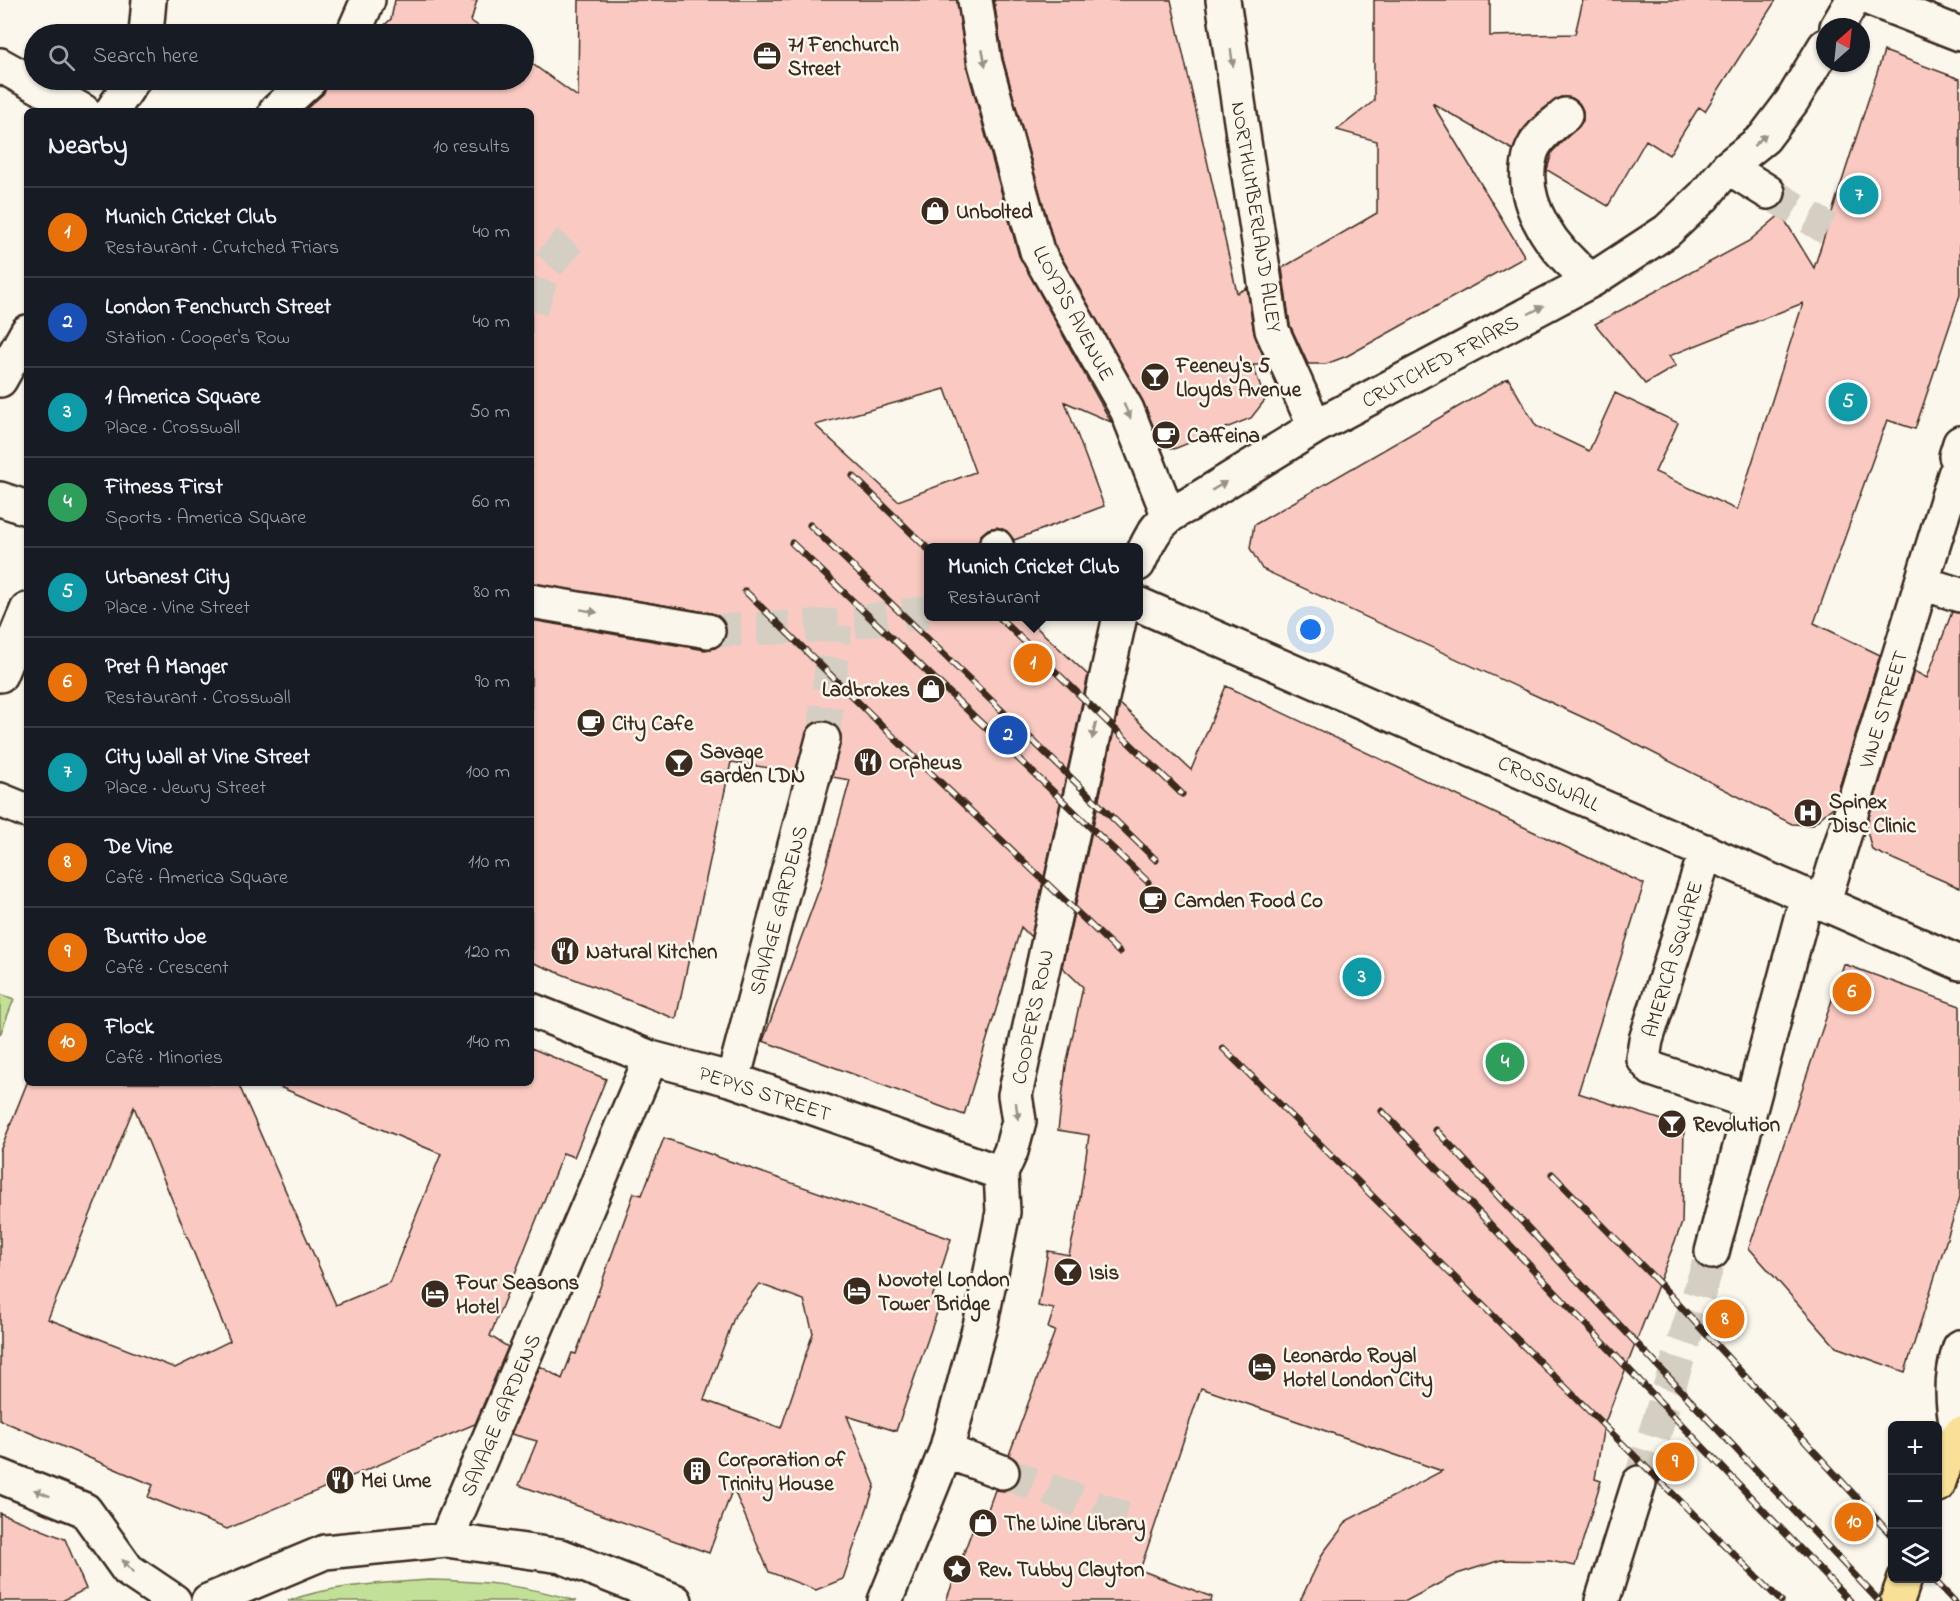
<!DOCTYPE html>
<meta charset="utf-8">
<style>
body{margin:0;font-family:"Indie Flower",sans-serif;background:#242831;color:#f1f3f6}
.controls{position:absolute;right:18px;bottom:18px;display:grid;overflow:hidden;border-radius:9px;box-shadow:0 2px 4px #0004}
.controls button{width:54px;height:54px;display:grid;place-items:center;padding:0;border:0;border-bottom:2px solid #363941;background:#171b24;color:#f1f3f6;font:30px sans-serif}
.compass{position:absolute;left:1816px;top:18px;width:54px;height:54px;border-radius:50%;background:#171b24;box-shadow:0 2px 4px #0004;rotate:27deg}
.you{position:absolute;left:1311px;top:630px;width:21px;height:21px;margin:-15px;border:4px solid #fff;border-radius:50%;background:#1a73e8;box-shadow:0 0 0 9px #1a73e833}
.badge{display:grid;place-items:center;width:39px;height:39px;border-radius:50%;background:#9f9995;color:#fff;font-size:20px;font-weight:700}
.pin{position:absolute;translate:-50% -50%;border:3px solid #fff;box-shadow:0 2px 6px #0006}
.popup{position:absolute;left:924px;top:543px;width:219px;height:78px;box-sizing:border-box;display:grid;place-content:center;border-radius:9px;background:#171b24;filter:drop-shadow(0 2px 4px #0005);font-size:20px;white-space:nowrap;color:#9ea1a6}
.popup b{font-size:22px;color:#f1f3f6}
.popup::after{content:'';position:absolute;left:50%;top:100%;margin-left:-12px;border:12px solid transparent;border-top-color:#171b24}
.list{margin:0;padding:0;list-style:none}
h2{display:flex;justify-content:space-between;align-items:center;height:78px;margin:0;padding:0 24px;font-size:26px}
h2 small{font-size:20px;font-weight:400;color:#9ea1a6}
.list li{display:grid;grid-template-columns:39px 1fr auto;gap:18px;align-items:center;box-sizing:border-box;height:90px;padding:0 24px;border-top:2px solid #363941}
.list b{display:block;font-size:22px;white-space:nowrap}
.list p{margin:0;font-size:20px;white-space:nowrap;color:#9ea1a6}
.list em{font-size:20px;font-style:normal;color:#9ea1a6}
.icon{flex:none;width:33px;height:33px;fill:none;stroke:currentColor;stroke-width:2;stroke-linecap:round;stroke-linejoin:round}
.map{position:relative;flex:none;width:1960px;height:1601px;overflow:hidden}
.search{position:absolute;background:#171b24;box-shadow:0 2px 4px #0004;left:24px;top:24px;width:510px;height:66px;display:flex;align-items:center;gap:15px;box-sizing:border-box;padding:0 21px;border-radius:33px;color:#9ea1a6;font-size:22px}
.panel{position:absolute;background:#171b24;box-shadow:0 2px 4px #0004;left:24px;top:108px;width:510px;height:978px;border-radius:9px}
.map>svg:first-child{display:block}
.green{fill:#c3e098;stroke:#7f855b;stroke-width:1.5}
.building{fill:#facac2;stroke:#3b2a1e;stroke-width:1.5;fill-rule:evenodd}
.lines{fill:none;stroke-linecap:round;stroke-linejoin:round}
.minor-tunnel{stroke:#d5cec3;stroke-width:33;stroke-dasharray:33 16;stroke-linecap:butt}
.minor-casing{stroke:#3b2a1e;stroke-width:38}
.highway-casing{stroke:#3b2a1e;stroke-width:38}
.minor{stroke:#fbf7ec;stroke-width:33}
.highway{stroke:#f9e096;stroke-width:33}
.rail-casing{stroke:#3b2a1e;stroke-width:7}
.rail{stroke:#fbf7ec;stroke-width:4.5;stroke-dasharray:14;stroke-linecap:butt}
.oneway{fill:#9b9085}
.labels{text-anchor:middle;stroke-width:5;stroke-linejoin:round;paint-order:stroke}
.poi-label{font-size:21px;font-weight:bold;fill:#3b2a1e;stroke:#fbf7ec;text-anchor:start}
.street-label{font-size:21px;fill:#3b2a1e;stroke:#fbf7ec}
</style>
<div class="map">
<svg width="1960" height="1601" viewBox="0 0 1960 1601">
<rect width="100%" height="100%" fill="#fbf7ec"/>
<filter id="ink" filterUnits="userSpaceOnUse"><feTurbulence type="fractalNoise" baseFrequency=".0167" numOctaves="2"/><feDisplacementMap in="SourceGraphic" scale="12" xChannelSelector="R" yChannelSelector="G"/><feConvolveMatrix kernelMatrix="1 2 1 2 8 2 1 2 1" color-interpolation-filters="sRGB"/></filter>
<g filter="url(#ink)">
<path class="green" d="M0 994 14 999 0 1035Z
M429 1580C480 1581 527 1585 576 1601H288C332 1585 382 1583 429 1580Z"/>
<path class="building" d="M395 0H477L471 21 490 34H375L391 19Z
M579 0H957L967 68 1019 256 1111 422 1065 402 1104 506 1014 540 1007 531 997 527 988 529 981 535 978 548H928V616H1024L1088 675 1031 937 1021 927 964 1115 763 1041 820 887 850 780 832 777 841 735 837 726 828 721H819L809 726 795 772 731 762 676 1019 531 962V620L705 650 715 648 723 642 727 634 726 625 720 617 711 613 531 583V111H304L323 94 331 80H524V58L578 97ZM945 389 975 472 898 501 815 425Z
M994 0H1171L1237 293 1247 288 1254 333 1267 365H1253L1265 400 1251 418 1174 449 1160 443 1143 401 1054 244 1003 59Z
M1374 0H1490V36L1575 34 1583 0H1776L1705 111 1699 107 1669 155 1646 140 1608 206 1547 170 1552 152 1583 121V111L1579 103 1572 98 1561 97 1538 113 1521 132 1513 150 1432 103 1525 257 1347 356 1326 364H1308L1290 325 1282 268 1377 213V141L1337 130 1374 101Z
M1884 51 1960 79V295L1915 429 1887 420 1814 623 1880 655 1833 807 1812 825 1792 824 1593 722 1262 569 1250 548 1254 525 1508 378 1536 426 1589 451 1615 393 1678 423 1655 472 1737 510 1803 303 1669 356 1676 366 1645 384 1595 324 1749 241 1781 214 1814 268Z
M1952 612 1960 613V888L1872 850 1866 827 1914 671 1927 678Z
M1226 686 1644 884 1578 1093 1684 1127 1682 1223 1604 1425 1595 1479 1601 1481 1575 1566 1550 1561 1501 1560 1457 1574 1406 1601H1300L1323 1553 1348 1520 1442 1471 1201 1388 1140 1570 1212 1597 1211 1601H946L980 1509 987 1512 995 1490 1004 1491 1013 1487 1020 1478V1468L1017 1461 1009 1455 1055 1331 1048 1328 1054 1309 1038 1306 1048 1251 1069 1255 1077 1219 1089 1135 1058 1130 1066 1066 1083 987 1062 967 1120 704 1191 770Z
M1844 964 1960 1006V1197L1905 1372 1836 1347 1749 1248Z
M531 1048 606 1079 574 1157 563 1153 490 1336 508 1347 475 1424 227 1529 148 1497 153 1485 0 1420V1151L27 1083H238L336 1305 389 1283 441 1154 270 1083H531ZM134 1107 230 1341 175 1368 48 1319Z
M664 1138 951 1239 932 1298 941 1301 896 1431 847 1416 875 1485 843 1579 816 1590 769 1572 733 1488 709 1553 519 1485 537 1441 511 1434 540 1366 562 1379 572 1353 576 1354 634 1193 642 1195ZM759 1284 804 1300 813 1333 781 1428 704 1400 735 1315Z
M0 1513 65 1539 86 1589 62 1601H0Z"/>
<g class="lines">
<path class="minor-tunnel" d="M1768 192 1828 229
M531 310 546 267 578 230
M708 631 836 625 928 612
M823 739 836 625
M1002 1472 1137 1523
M1639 1483 1712 1252"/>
<g class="minor-casing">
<path id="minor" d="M975 0 985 63 1037 251 1127 410 1168 514
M1223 0 1272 330 1315 427
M1873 0 1960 34
M1837 27 1853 0
M146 34 149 0
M353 34 368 0
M0 65 83 111
M112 111 133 80
M276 111 310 80
M1565 115C1553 125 1536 137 1531 153 1516 203 1555 253 1592 280
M1728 167 1768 192
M0 380 27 332
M1956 456 1960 443
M0 499 27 508
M996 546 997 548
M1138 564C1151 535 1158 519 1188 505L1315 427 1592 280 1667 231 1704 196 1728 167 1764 138 1792 101 1825 46
M1922 583 1960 595
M531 601 708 631
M1138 604 1960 963
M0 675 27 610
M0 800 27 811
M1706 851 1646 1040 1643 1058 1652 1069 1750 1102
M1823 904 1955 474
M531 1010 651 1058 733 1080 1001 1173
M733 1080 823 739
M1712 1252 1807 896
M1958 1435C1952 1403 1950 1379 1960 1347
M946 1451 1002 1472
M0 1476 85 1510 128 1570 174 1601
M446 1540 651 1058
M208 1601 325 1552 446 1540 561 1556 675 1601
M885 1601 946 1451 981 1322 1003 1212 1001 1173 1011 1151 1019 1121 1015 1095 1120 616
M1602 1601 1639 1483"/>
</g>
<g class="highway-casing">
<path id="highway" d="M1938 1485 1951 1446 1960 1434
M1897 1601 1905 1578"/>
</g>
<use href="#minor" class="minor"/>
<use href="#highway" class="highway"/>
<g class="rail-casing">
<path id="rail" d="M853 476 928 549
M810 525 1156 860
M792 543 1148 882
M745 591 919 762 1119 952
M998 616 1182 794
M1223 1048 1781 1601
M1382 1111 1850 1601
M1436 1130 1879 1601
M1552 1174 1659 1283 1892 1536
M1932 1578 1954 1601"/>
</g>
<use href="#rail" class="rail"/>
</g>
<defs><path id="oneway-solid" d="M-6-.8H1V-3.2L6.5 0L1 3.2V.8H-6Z" transform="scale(1.5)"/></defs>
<g class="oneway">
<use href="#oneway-solid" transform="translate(984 58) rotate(79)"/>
<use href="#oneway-solid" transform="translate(1232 58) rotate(82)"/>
<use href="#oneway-solid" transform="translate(1760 140) rotate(-43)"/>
<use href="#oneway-solid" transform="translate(1536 310) rotate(-28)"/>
<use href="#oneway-solid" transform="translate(1127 411) rotate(65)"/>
<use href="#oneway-solid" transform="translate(1219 486) rotate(-31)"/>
<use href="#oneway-solid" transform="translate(589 611) rotate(10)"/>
<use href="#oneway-solid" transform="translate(1094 731) rotate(103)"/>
<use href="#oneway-solid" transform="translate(1017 1111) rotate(83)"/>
<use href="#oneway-solid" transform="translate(42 1493) rotate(-158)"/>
<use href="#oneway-solid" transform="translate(128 1566) rotate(-133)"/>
</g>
</g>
<defs>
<g id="office-disc" transform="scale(1.5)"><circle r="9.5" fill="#3b2a1e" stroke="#fbf7ec"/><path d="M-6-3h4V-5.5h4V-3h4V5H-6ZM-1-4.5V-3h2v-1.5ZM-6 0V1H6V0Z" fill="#fff"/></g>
<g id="shop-disc" transform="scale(1.5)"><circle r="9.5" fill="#3b2a1e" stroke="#fbf7ec"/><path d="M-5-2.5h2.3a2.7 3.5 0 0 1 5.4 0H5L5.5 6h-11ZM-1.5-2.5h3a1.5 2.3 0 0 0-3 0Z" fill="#fff"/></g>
<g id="bar-disc" transform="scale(1.5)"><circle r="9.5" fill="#3b2a1e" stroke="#fbf7ec"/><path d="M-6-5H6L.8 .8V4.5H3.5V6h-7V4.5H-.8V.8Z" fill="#fff"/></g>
<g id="cafe-disc" transform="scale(1.5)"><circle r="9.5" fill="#3b2a1e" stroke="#fbf7ec"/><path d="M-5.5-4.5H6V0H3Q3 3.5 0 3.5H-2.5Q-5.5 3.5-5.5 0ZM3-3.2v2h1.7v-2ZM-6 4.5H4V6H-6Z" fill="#fff"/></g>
<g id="restaurant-disc" transform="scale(1.5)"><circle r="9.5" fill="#3b2a1e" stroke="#fbf7ec"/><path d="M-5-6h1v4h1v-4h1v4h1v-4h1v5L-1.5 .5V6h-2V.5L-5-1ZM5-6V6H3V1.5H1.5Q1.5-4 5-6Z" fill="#fff"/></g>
<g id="hospital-disc" transform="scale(1.5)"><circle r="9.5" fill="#3b2a1e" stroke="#fbf7ec"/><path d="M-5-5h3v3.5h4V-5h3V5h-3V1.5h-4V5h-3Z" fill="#fff"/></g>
<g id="hotel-disc" transform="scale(1.5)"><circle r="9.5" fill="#3b2a1e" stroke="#fbf7ec"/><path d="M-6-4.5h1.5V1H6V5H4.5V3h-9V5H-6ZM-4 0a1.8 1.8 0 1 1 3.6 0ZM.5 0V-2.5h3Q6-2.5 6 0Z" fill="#fff"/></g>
<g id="building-disc" transform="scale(1.5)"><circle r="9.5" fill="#3b2a1e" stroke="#fbf7ec"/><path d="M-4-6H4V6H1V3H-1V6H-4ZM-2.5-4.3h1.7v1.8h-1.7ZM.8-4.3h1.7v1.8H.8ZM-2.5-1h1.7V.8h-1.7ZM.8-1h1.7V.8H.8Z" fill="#fff"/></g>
<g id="sight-disc" transform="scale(1.5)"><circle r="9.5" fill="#3b2a1e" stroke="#fbf7ec"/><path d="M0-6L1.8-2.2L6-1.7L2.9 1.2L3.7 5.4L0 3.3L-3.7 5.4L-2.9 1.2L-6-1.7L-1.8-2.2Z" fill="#fff"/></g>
</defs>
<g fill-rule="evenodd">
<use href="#office-disc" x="767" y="56"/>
<use href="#shop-disc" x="935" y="211"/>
<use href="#bar-disc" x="1155" y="377"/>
<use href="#cafe-disc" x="1166" y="435"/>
<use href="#shop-disc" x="931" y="689"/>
<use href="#cafe-disc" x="591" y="723"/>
<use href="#restaurant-disc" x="868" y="762"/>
<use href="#bar-disc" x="679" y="763"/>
<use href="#hospital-disc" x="1808" y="813"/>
<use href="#cafe-disc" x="1153" y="900"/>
<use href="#restaurant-disc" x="565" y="951"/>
<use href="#bar-disc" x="1672" y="1124"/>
<use href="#bar-disc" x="1068" y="1272"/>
<use href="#hotel-disc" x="857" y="1291"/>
<use href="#hotel-disc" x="435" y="1294"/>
<use href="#hotel-disc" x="1262" y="1367"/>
<use href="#building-disc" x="697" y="1471"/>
<use href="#restaurant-disc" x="340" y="1480"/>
<use href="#shop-disc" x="983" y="1523"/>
<use href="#sight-disc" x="957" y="1569"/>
</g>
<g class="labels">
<g class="poi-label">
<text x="788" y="51">71 Fenchurch<tspan x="788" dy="24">Street</tspan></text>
<text x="956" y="218">Unbolted</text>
<text x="1176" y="372">Feeney's 5<tspan x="1176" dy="24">Lloyds Avenue</tspan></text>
<text x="1187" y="442">Caffeina</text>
<text x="910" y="696" text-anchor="end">Ladbrokes</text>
<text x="612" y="730">City Cafe</text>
<text x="700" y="758">Savage<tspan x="700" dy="24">Garden LDN</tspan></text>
<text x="889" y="769">Orpheus</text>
<text x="1829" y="808">Spinex<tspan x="1829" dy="24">Disc Clinic</tspan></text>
<text x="1174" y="907">Camden Food Co</text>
<text x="586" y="958">Natural Kitchen</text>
<text x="1693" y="1131">Revolution</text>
<text x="1089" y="1279">Isis</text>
<text x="878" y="1286">Novotel London<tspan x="878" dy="24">Tower Bridge</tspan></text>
<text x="456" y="1289">Four Seasons<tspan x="456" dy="24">Hotel</tspan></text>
<text x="1283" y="1362">Leonardo Royal<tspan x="1283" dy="24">Hotel London City</tspan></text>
<text x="718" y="1466">Corporation of<tspan x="718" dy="24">Trinity House</tspan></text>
<text x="361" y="1487">Mei Ume</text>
<text x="1004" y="1530">The Wine Library</text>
<text x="978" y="1576">Rev. Tubby Clayton</text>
</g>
<g class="street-label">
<text transform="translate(1257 217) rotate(81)" y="7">NORTHUMBERLAND ALLEY</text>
<text transform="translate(1074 313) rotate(62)" y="7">LLOYD'S AVENUE</text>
<text transform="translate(1440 361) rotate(-28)" y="7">CRUTCHED FRIARS</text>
<text transform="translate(1883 709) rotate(-73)" y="7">VINE STREET</text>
<text transform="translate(1549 783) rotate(24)" y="7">CROSSWALL</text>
<text transform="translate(778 910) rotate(-75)" y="7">SAVAGE GARDENS</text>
<text transform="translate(1672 959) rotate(-73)" y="7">AMERICA SQUARE</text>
<text transform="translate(1032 1017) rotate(-78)" y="7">COOPER'S ROW</text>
<text transform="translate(765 1093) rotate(18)" y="7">PEPYS STREET</text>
<text transform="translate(500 1415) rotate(-67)" y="7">SAVAGE GARDENS</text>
</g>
</g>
</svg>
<div class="controls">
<button>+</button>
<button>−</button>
<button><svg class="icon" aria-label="layers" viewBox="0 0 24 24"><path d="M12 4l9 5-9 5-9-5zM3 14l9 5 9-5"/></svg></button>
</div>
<svg class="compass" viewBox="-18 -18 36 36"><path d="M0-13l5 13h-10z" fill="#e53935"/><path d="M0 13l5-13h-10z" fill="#9ea1a6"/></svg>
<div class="you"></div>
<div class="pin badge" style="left:1033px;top:663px;background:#e8710a">1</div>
<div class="popup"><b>Munich Cricket Club</b>Restaurant</div>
<div class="pin badge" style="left:1008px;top:735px;background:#1a4fb4">2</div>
<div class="pin badge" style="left:1362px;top:977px;background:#0f9aa8">3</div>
<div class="pin badge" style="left:1505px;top:1062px;background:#2e9e5b">4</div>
<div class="pin badge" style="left:1848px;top:402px;background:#0f9aa8">5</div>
<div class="pin badge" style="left:1852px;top:992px;background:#e8710a">6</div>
<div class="pin badge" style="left:1859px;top:195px;background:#0f9aa8">7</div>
<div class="pin badge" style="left:1725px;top:1319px;background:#e8710a">8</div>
<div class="pin badge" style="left:1675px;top:1462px;background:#e8710a">9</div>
<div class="pin badge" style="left:1854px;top:1522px;background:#e8710a">10</div>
<div class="search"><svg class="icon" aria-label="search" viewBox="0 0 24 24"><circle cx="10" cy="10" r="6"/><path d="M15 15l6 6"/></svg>Search here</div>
<section class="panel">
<h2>Nearby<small>10 results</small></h2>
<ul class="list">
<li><span class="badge" style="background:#e8710a">1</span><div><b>Munich Cricket Club</b><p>Restaurant · Crutched Friars</p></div><em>40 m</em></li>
<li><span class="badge" style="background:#1a4fb4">2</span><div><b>London Fenchurch Street</b><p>Station · Cooper's Row</p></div><em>40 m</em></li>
<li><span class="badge" style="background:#0f9aa8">3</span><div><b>1 America Square</b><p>Place · Crosswall</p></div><em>50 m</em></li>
<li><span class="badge" style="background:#2e9e5b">4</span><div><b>Fitness First</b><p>Sports · America Square</p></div><em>60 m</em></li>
<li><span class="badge" style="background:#0f9aa8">5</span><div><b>Urbanest City</b><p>Place · Vine Street</p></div><em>80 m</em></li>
<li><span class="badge" style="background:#e8710a">6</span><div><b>Pret A Manger</b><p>Restaurant · Crosswall</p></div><em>90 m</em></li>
<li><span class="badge" style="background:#0f9aa8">7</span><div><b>City Wall at Vine Street</b><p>Place · Jewry Street</p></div><em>100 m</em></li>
<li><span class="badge" style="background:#e8710a">8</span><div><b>De Vine</b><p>Café · America Square</p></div><em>110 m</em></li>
<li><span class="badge" style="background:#e8710a">9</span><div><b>Burrito Joe</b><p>Café · Crescent</p></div><em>120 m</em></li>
<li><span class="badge" style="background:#e8710a">10</span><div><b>Flock</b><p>Café · Minories</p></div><em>140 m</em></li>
</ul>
</section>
</div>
